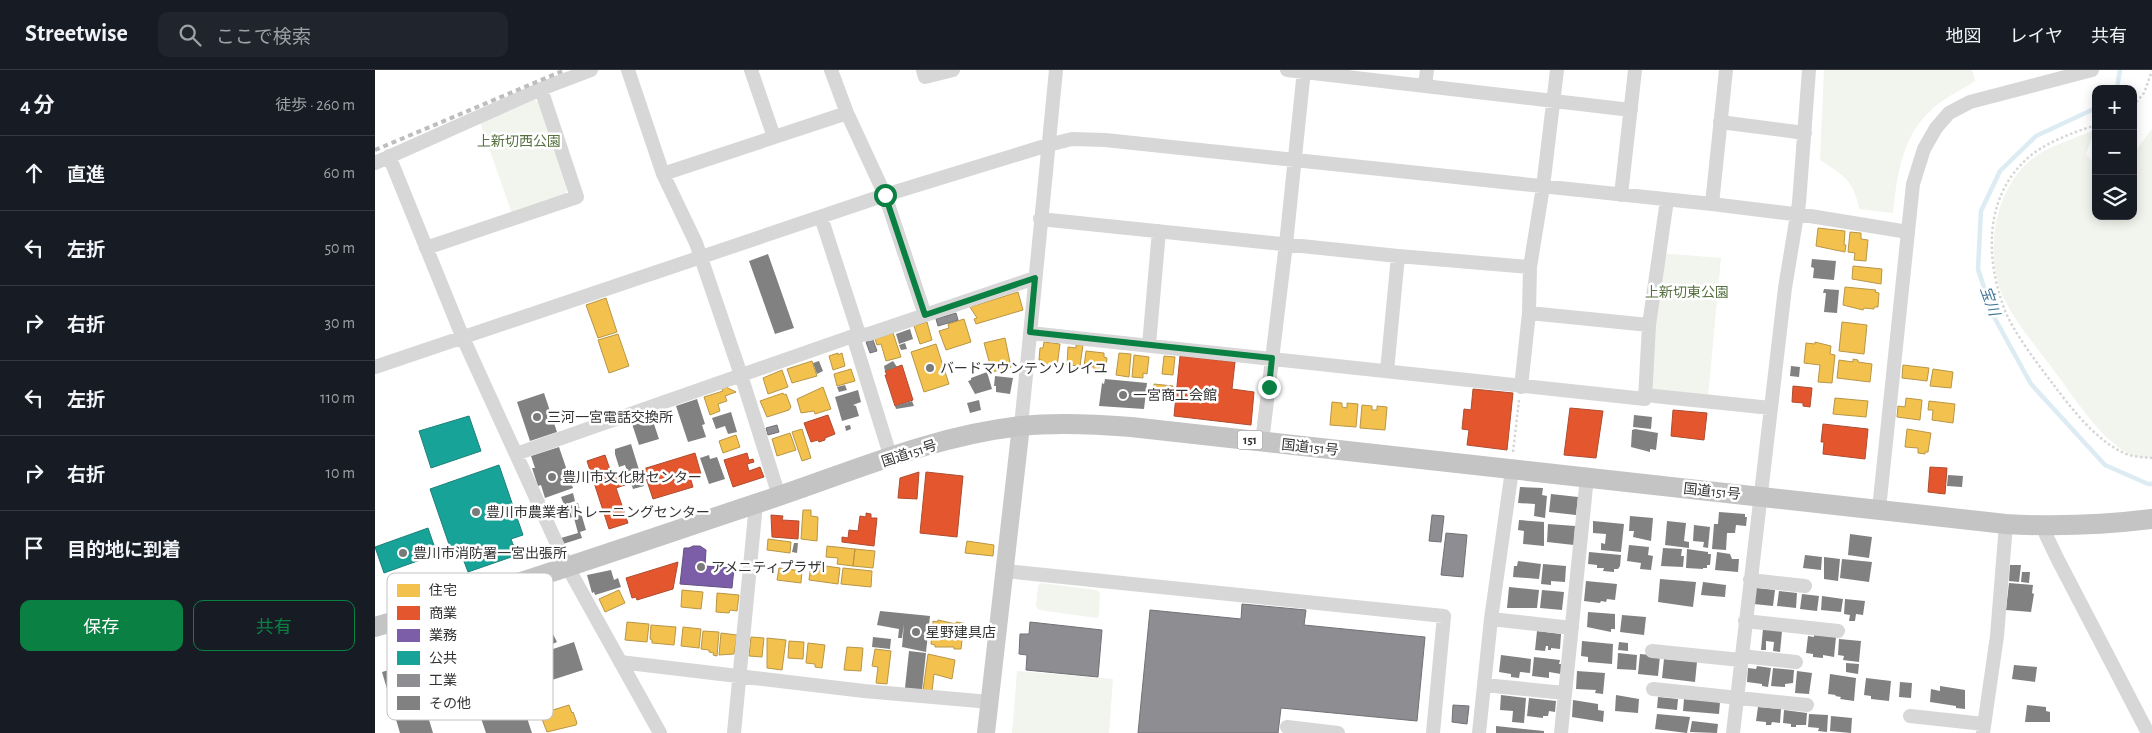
<!DOCTYPE html>
<html lang="ja">
<meta charset="utf-8">
<style>
body{margin:0;font-family:"Alegreya Sans","Noto Sans JP",sans-serif;background:#20242c;color:#f1f3f6}
.controls{position:absolute;right:15px;top:15px;display:grid;overflow:hidden;border-radius:10px;box-shadow:0 2px 12px #0003}
.controls button{width:45px;height:45px;display:grid;place-items:center;padding:0;border:0;border-bottom:1px solid #363941;background:#171b24;color:#f1f3f6;font:25px sans-serif}
.stop{position:absolute;width:15px;height:15px;margin:-11px;border:4px solid #0b8043;border-radius:50%;background:#fff}
.stop.end{background:#0b8043;border-color:#fff;box-shadow:0 1px 5px #0008}
.list{margin:0;padding:0;list-style:none}
h2{display:flex;justify-content:space-between;align-items:center;height:65px;margin:0;padding:0 20px;font-size:21px}
h2 small{font-size:16px;font-weight:400;color:#9ea1a6}
.list li{display:grid;grid-template-columns:32px 1fr auto;gap:15px;align-items:center;box-sizing:border-box;height:75px;padding:0 20px;border-top:1px solid #363941}
.list b{display:block;font-size:19px;white-space:nowrap}
.list em{font-size:16px;font-style:normal;color:#9ea1a6}
.actions{display:flex;gap:10px;padding:15px 20px}
.actions a{flex:1;padding:11px 0;border:1px solid #0b8043;border-radius:10px;text-align:center;font-size:18px;color:#0b8043}
.actions .main{background:#0b8043;color:#fff}
.icon{flex:none;width:28px;height:28px;fill:none;stroke:currentColor;stroke-width:2;stroke-linecap:round;stroke-linejoin:round}
.map{position:relative;flex:none;width:1777px;height:663px;overflow:hidden}
header{display:flex;align-items:center;gap:30px;box-sizing:border-box;height:70px;padding:0 25px;background:#171b24;border-bottom:1px solid #363941}
header strong{font-size:24px}
nav{display:flex;gap:28px;margin-inline-start:auto;font-size:18px}
.search{width:350px;height:45px;background:#20242c;display:flex;align-items:center;gap:12px;box-sizing:border-box;padding:0 18px;border-radius:10px;color:#9ea1a6;font-size:19px}
main{display:flex}
aside{flex:1;background:#171b24}
.map>svg:first-child{display:block}
.green{fill:#f1f5ed}
.homes{fill:#f2c14e;stroke:#b99646}
.shops{fill:#e4572e;stroke:#af4c30}
.offices{fill:#7b5ea7;stroke:#655184}
.public{fill:#17a398;stroke:#1f817a}
.industry{fill:#8d8d92;stroke:#727276}
.lines{fill:none;stroke-linecap:round;stroke-linejoin:round}
.stream{stroke:#ddebf3;stroke-width:4.5}
.building{fill:#818181}
.path{stroke:#d6d6d6;stroke-width:2.5;stroke-dasharray:2.5 2.5;stroke-linecap:butt}
.minor{stroke:#d7d7d7;stroke-width:14}
.major{stroke:#cacaca;stroke-width:18}
.highway{stroke:#c4c4c4;stroke-width:20}
.rail{stroke:#bebebe;stroke-width:4;stroke-dasharray:5 4;stroke-linecap:butt}
.route{stroke:#0b8043;stroke-width:6}
.poi-dot{fill:#7a7a7a;stroke:#fff;stroke-width:2}
.labels{text-anchor:middle;stroke-width:5;stroke-linejoin:round;paint-order:stroke}
.shield{fill:#fff;stroke:#707070;stroke-width:1}
.shield-label{font-size:12px;font-weight:bold;fill:#333}
.park-label{font-size:14px;fill:#56703f;stroke:#fff}
.poi-label{font-size:14px;fill:#333;stroke:#fff;text-anchor:start}
.street-label{font-size:14px;fill:#333;stroke:#fff}
.water-label{font-size:15px;font-style:italic;fill:#3f7597;stroke:#fff}
.key{fill:#fff;stroke:#c2c2c2;stroke-width:1}
.key-label{font-size:14px;fill:#333}
</style>
<header>
<strong>Streetwise</strong>
<div class="search"><svg class="icon" aria-label="search" viewBox="0 0 24 24"><circle cx="10" cy="10" r="6"/><path d="M15 15l6 6"/></svg>ここで検索</div>
<nav><a>地図</a><a>レイヤ</a><a>共有</a></nav>
</header>
<main>
<aside>
<h2>4 分<small>徒歩 · 260 m</small></h2>
<ul class="list">
<li><svg class="icon" aria-label="ahead" viewBox="0 0 24 24"><path d="M12 20V5M6 11l6-6 6 6"/></svg><div><b>直進</b></div><em>60 m</em></li>
<li><svg class="icon" aria-label="left" viewBox="0 0 24 24"><path d="M17 20v-9H6M10 6l-5 5 5 5"/></svg><div><b>左折</b></div><em>50 m</em></li>
<li><svg class="icon" aria-label="right" viewBox="0 0 24 24"><path d="M7 20v-9h11M14 6l5 5-5 5"/></svg><div><b>右折</b></div><em>30 m</em></li>
<li><svg class="icon" aria-label="left" viewBox="0 0 24 24"><path d="M17 20v-9H6M10 6l-5 5 5 5"/></svg><div><b>左折</b></div><em>110 m</em></li>
<li><svg class="icon" aria-label="right" viewBox="0 0 24 24"><path d="M7 20v-9h11M14 6l5 5-5 5"/></svg><div><b>右折</b></div><em>10 m</em></li>
<li><svg class="icon" aria-label="arrive" viewBox="0 0 24 24"><path d="M6 21V4h12l-3 4 3 4H6"/></svg><div><b>目的地に到着</b></div></li>
</ul>
<div class="actions"><a class="main">保存</a><a>共有</a></div>
</aside>
<div class="map">
<svg width="1777" height="663" viewBox="0 0 1777 663">
<rect width="100%" height="100%" fill="#fff"/>
<path class="green" d="M1449 0H1597L1600 11C1584 21 1565 30 1552 44 1526 71 1522 107 1518 143L1484 139C1479 110 1468 105 1445 90Z
M158 29 163 32 192 120 190 125 137 144 105 52Z
M1777 59V388C1772 388 1767 388 1762 387 1732 379 1701 330 1683 306 1666 282 1644 258 1630 231 1608 186 1618 116 1661 86 1675 76 1703 67 1720 60L1711 84 1721 96V146H1758V84Z
M1285 183 1346 188 1333 327 1274 320Z
M666 513 721 520 725 523 724 544 722 548 664 540 661 536 663 516Z
M642 601 738 609 734 663H637Z"/>
<path class="homes" d="M1443 158 1470 161 1469 175H1471L1470 182 1441 176Z
M1475 162 1486 163V169L1493 170 1491 191 1479 190 1480 183 1473 182Z
M1478 196 1507 199 1506 214 1477 209Z
M1470 217 1501 220 1500 222 1504 223 1503 237H1499V239L1489 238 1488 240 1468 235Z
M643 222 648 240 601 254 599 249 602 248 595 237Z
M231 228 242 262 223 268 211 235Z
M589 249 596 272 571 280 564 261 574 258 573 254Z
M552 252 557 270 545 274 539 256Z
M1467 252 1492 255 1489 284 1464 281Z
M518 263 526 287 511 291 506 274 502 275 500 269Z
M243 264 254 296 234 303 223 270Z
M630 268 636 297 617 302 609 273Z
M669 272 685 274 682 297 666 296 667 290H664L665 278H668Z
M1440 272 1456 276 1455 284 1460 285 1457 313 1443 312 1445 295 1429 293 1431 273 1440 274Z
M561 274 574 314 549 322 536 282Z
M701 275H708L705 296 692 295 693 277 701 278Z
M711 281 729 283V287L732 288 730 304 719 303V297L709 296Z
M463 283V285L467 283 470 296 458 300 454 286Z
M744 283 756 284 754 307 741 305Z
M759 285 774 287 772 304 768 303V308L757 307Z
M789 286 800 287 798 305 787 304Z
M1478 289 1483 290V292L1497 294 1495 312 1462 308 1464 290 1478 292Z
M437 291 442 306 417 313 412 299Z
M1528 295 1554 298 1552 311 1527 308Z
M476 299 480 311 462 316 459 304Z
M1558 299 1578 302 1576 318 1555 316Z
M407 300 413 317 393 324 388 308Z
M779 314 798 316 796 331 778 329Z
M351 317 361 322 350 326 352 331 343 334 345 341 335 345 329 327 348 321 347 319Z
M448 317 456 339 440 344 439 341 426 343 422 329Z
M408 323 409 325 411 324 416 337 414 340 392 347 385 331Z
M1460 328 1493 331 1491 347 1458 344Z
M1531 328 1547 330 1545 350 1522 347 1523 336 1530 337Z
M1554 331 1580 334 1578 353 1557 350 1558 340H1553Z
M957 332 967 333V337L972 338V333L983 334 981 357 955 355Z
M987 335 997 336V340H1002V336L1012 337 1010 360 985 358Z
M427 359 436 388 427 391 417 362Z
M1532 359 1556 363 1553 382H1550V384L1543 383V378L1530 377Z
M415 363 421 380 402 386 397 369Z
M361 365 365 377 348 383 344 371Z
M428 440H436V446L443 447 442 471 426 469Z
M393 469 416 472 415 483 392 480Z
M592 471 619 475 618 486 590 483Z
M452 476 480 479 478 496 462 494 463 488 451 487Z
M480 479 500 481 498 498 478 496Z
M436 494 465 498 463 514 434 510Z
M404 498 427 501 426 513 402 510Z
M468 498 497 501 496 517 466 514Z
M244 520 250 533 230 542 224 529Z
M307 520 328 522 326 539 306 537Z
M342 523 364 525 362 541 355 540 354 543 341 542Z
M563 550 581 554V552L589 553 586 579H579V577H560V575L556 574 558 551 562 552Z
M252 552 274 554 272 572 250 570Z
M276 555 301 557 299 575 277 573V570L275 569Z
M308 557 326 559 324 578 306 576Z
M328 561 344 562 342 586 338 585 339 583 334 582V580L326 579Z
M346 563 362 565 359 584 344 585Z
M376 567 389 568 387 587 374 586Z
M392 568 411 570 407 600 392 598Z
M414 571 429 572 428 589 413 588Z
M433 573 450 575 447 598 440 597V594L431 593Z
M472 577 488 578 486 601 469 600Z
M500 579 516 581 512 614 501 613 503 597 497 596Z
M553 584 580 590 577 609 559 604 557 621 548 620Z
M194 635 197 643 198 642 202 653 201 655 172 662 165 644Z"/>
<path class="shops" d="M805 286 860 292 857 319 879 322 876 355 799 346Z
M527 295 538 330 520 336 510 305H512L510 301Z
M1418 316 1437 318 1435 337 1428 336V333L1417 332Z
M1098 319 1138 323 1132 380 1092 375 1094 360 1087 359 1089 339 1096 340Z
M1195 338 1228 341 1221 388 1189 385Z
M1298 340 1332 343 1329 370 1296 366Z
M453 345 460 364 450 368V370L444 372 443 370 436 372 429 353Z
M1448 354 1493 359 1490 389 1448 384 1449 372H1446Z
M320 383 326 404 315 407 318 417 278 429 268 399Z
M372 383 374 390 378 389 379 392 372 394 374 401 385 397 389 407 358 417 349 390Z
M230 385 238 408 253 403 256 413 241 418 253 453 234 459 212 391Z
M1555 397 1572 398 1570 424 1553 422Z
M544 402 542 429 523 428 525 408Z
M551 402 588 406 582 467 545 463Z
M491 443 496 444V448H502L499 476 467 472V467L473 468 474 460 483 461 485 446 491 447Z
M396 445 408 446 407 450 424 451 423 469 397 467Z
M303 492 298 519 262 530 261 527 257 528 251 508Z"/>
<path class="offices" d="M318 476H325L331 480 330 496 359 498 357 518 305 514 309 478H314Z"/>
<path class="public" d="M94 346 106 381 56 398 44 361Z
M124 395 148 465 136 469 142 485 93 502 87 486 79 489 55 419Z
M53 458 62 484 9 503 0 477Z"/>
<path class="industry" d="M581 243 583 250 563 256 561 249Z
M498 270 502 281 495 283 491 272Z
M402 355 404 362 393 365 391 358Z
M1057 445 1069 446 1066 472 1054 471Z
M1071 463 1092 465 1088 507 1066 505Z
M867 534 931 540 929 555 1050 567 1042 651 906 638 903 663H763L775 540 866 549Z
M655 552 727 560 723 607 651 600 652 585 644 584 645 564H654Z
M1078 635 1094 636 1092 654 1077 652Z"/>
<g class="lines">
<path class="stream" d="M1742 19 1745 0
M1721 38 1661 66 1625 101 1606 141 1603 199 1618 245 1656 314 1730 395 1773 414H1777"/>
</g>
<path class="building" d="M393 184 419 258 400 264 374 191Z
M1437 189 1461 191 1459 210 1438 208 1439 198 1436 197Z
M1449 219 1464 220 1462 243 1449 242 1451 223H1448Z
M535 259 538 269 524 274 521 264Z
M530 273 532 279 526 280 524 275Z
M444 291 448 301 442 304 438 293Z
M518 291 522 297 510 301 509 296Z
M1416 296 1425 297 1424 307 1415 306Z
M612 302 617 319 600 324 593 311 596 310V308Z
M620 306 638 308 635 324 621 322V316H619Z
M730 309 772 313 769 339 724 336 727 313 729 314Z
M470 315 472 320 464 322 462 317Z
M483 320 486 332 478 335 481 336 484 346 467 351 460 327Z
M169 323 182 362 155 371 142 332Z
M322 329 330 354 327 355 331 367 313 372 301 336Z
M604 330 606 340 595 343 592 333Z
M537 331 539 336 521 339 520 336Z
M356 342 362 362 353 364 350 356 341 359 337 348Z
M276 345 284 369 264 375 256 351Z
M1259 345 1277 347 1276 359 1258 357Z
M475 355 476 359 471 361 470 356Z
M1260 359 1283 363 1281 380 1275 379V382L1256 377 1257 360Z
M256 374 269 416 258 419 250 395 244 397 240 384V379Z
M184 377 198 418 170 428 166 415 163 416 157 398H160L156 386Z
M334 385 335 389 342 387 350 409 334 414 325 388Z
M1573 405 1588 406 1587 417 1572 416Z
M1145 417 1168 418 1167 425 1172 426 1170 448 1159 446 1160 434 1143 433Z
M198 423 200 431 189 435 186 427Z
M1176 424 1203 427 1201 445 1174 442Z
M203 433 211 460 205 462 207 468 188 474 186 468 203 463 199 448 204 447 198 448 195 436Z
M195 441 197 447 190 450 188 443Z
M1344 442 1370 444V447H1372L1371 456 1361 455 1360 463H1352L1351 480 1337 479 1339 454H1343Z
M1255 446 1278 448 1276 471 1258 467 1259 461H1254Z
M1144 450 1169 452V476L1148 474 1149 461 1143 460Z
M1218 451 1249 454 1246 482 1226 480V473L1230 474 1231 464 1218 463Z
M1292 451 1311 453 1309 471 1314 472V478L1290 475Z
M1173 454 1200 456 1199 475 1172 472Z
M1319 455 1335 457 1333 478 1328 477 1329 472 1318 471Z
M1475 464 1497 467 1494 488 1473 485Z
M419 473H423L422 483 417 482Z
M1254 475 1274 477 1273 485 1278 486 1276 500 1265 499 1266 493 1252 491Z
M1288 478 1307 479 1306 486H1309L1308 497 1286 496Z
M1312 479 1333 482V484H1336L1335 495H1332V498H1328V499L1311 498Z
M1214 482 1246 485 1245 496 1243 499H1239V502L1228 501 1229 498H1222V495L1213 494Z
M1342 482 1355 484 1357 489H1364L1363 502 1340 500Z
M1430 485 1447 487 1446 500 1428 498Z
M1449 487 1465 489 1463 511 1449 509Z
M1467 489 1497 492 1494 512 1465 508Z
M1143 491 1166 494 1164 509 1138 507 1139 496H1142Z
M1168 494 1191 496 1190 512 1176 511V515L1166 514Z
M1635 495H1646L1644 512 1634 511Z
M236 500 239 510 243 508 246 517 220 525 219 522 217 523 212 505Z
M1647 502H1655L1654 513 1646 512Z
M1285 509 1321 512 1318 537 1283 532Z
M1211 511 1242 514 1240 530 1232 529 1231 532 1226 531 1225 533 1209 531Z
M1328 512 1351 515 1350 527 1326 525Z
M1634 513 1658 515 1657 523 1659 524 1656 542 1631 540Z
M1134 517 1164 520 1162 538H1132Z
M1381 518 1400 520 1398 536 1379 534Z
M1167 520 1189 522 1187 540 1165 538Z
M1404 521 1422 523 1421 538 1402 536Z
M1427 524 1444 526 1442 541 1425 539Z
M1447 526 1468 529 1466 542 1446 540Z
M1470 529 1490 531 1488 545 1481 544 1480 551H1474L1475 545 1469 544Z
M505 541 555 546 551 582 527 577 529 554 527 568H523L524 559 502 555Z
M1213 542 1240 544V559H1236V562L1212 557Z
M1247 545 1271 547 1269 565 1245 562Z
M1388 559 1407 561 1405 582 1398 581 1399 572 1391 571V580H1386Z
M176 560 182 572 167 579 169 582 199 572 208 600 143 621 157 663H111L90 601Z
M1162 561 1186 564 1185 579 1176 578V580H1173V576H1171L1170 581 1160 580Z
M1439 565 1461 567 1459 587 1448 585V588L1438 587V584L1431 583 1433 566 1439 567Z
M498 567 516 569 515 579 497 577Z
M1464 569 1486 571 1484 592 1468 590 1469 586 1463 585Z
M1207 571 1238 574 1237 594 1213 592V587L1206 586Z
M1244 572 1253 573V581L1243 580Z
M534 581 551 583 547 620 530 618Z
M1243 583 1262 585 1261 600 1242 599Z
M1265 584 1285 586 1283 606 1263 604Z
M1126 585 1156 589 1155 603 1145 602 1144 608 1136 607V604L1124 602Z
M1159 587 1185 590 1184 594H1187L1186 604 1174 602V608L1157 606Z
M1289 589 1322 592 1320 612 1287 608Z
M37 593 58 663H25L7 602Z
M1471 593 1484 594 1483 604 1471 602Z
M1639 595 1662 597 1660 612 1637 609Z
M1382 596 1396 598 1393 617 1387 616V614L1372 612 1373 598 1381 599Z
M1398 598 1419 600 1418 613 1410 614V617L1396 616Z
M1202 601 1230 603 1228 624 1220 623 1221 620 1201 619Z
M1422 601 1437 603 1434 624 1420 623Z
M1455 604 1481 608 1479 631 1465 629 1466 627 1460 626 1461 625 1453 624Z
M1491 608 1516 611 1514 631 1496 629V626L1489 625Z
M1525 612 1537 613 1536 628 1524 627Z
M1565 616 1590 620V639L1581 638V636L1555 632 1556 619 1565 621Z
M1126 625 1151 628 1149 653 1137 652 1138 641 1125 640Z
M1241 625 1264 629 1263 643 1240 641Z
M1283 627 1303 629 1302 640 1282 638Z
M1154 628 1181 631 1180 642 1174 641 1173 646H1168V648L1152 646Z
M1309 629 1345 632 1344 644 1308 641Z
M1198 630 1223 634V640L1229 641 1228 652 1197 647Z
M1652 635 1671 637V641L1675 642V652H1650Z
M1383 637 1406 639 1405 653 1397 652 1396 655H1391V652L1381 651Z
M1409 640 1432 643 1431 655H1421V657H1416V654L1408 653Z
M1282 644 1315 647 1312 663 1280 659Z
M1434 644 1453 645 1452 662 1443 661 1444 658 1433 657Z
M1456 646 1477 648 1476 663 1455 661Z
M1317 651 1343 654 1342 663 1315 662Z
M1121 656 1169 661V663H1121Z"/>
<g class="lines">
<path class="path" d="M1758 36 1769 23 1777 1
M1721 55C1700 62 1677 70 1659 83 1610 120 1609 184 1629 238 1638 262 1662 293 1678 314 1696 338 1720 369 1747 382 1756 387 1767 387 1777 388
M1138 382 1144 330"/>
<path class="minor" d="M253 0 288 104 321 173 366 305 404 426
M376 0 399 67
M456 0 472 43 510 125 550 245
M548 0 550 7 578 0
M912 0 1256 40
M1050 15 1052 0
M1345 52 1430 63
M14 86 88 268 192 496 285 663
M0 93 166 19 216 0
M288 104 472 43
M1246 125 1260 0
M1337 134 1351 0
M446 147 484 264
M665 149 1023 186 1155 197
M51 178 202 127 166 19
M1154 243 1274 255
M655 263 1270 329 1274 255 1292 130
M478 266 516 388
M774 275 784 161
M0 297 510 125 673 75 697 69 730 70 1337 134 1435 146 1533 162
M1012 301 1023 186
M1146 317 1154 243 1155 197 1168 117 1182 0
M1279 326 1396 338
M646 356 681 0
M887 372 911 174 929 0
M141 384 478 266 494 264 660 208
M1504 439 1538 114 1549 79 1561 58 1574 43 1595 32 1717 0
M1670 456 1671 465 1682 488 1773 663
M630 501 1069 546 1058 663
M1375 510 1430 516
M1116 549 1197 558
M1370 551 1463 561
M1277 581 1366 590
M1367 586 1421 592
M245 592 489 621 615 632
M1109 615 1190 623
M1278 619 1432 635
M1535 646 1609 654
M912 657 963 663
M359 663 381 434
M1104 663 1116 549 1137 400
M1186 663 1212 407
M1358 663 1410 218 1424 133 1434 0
M1608 663 1622 566 1631 454"/>
<path class="major" d="M611 663 646 356"/>
<path class="highway" d="M0 557C128 520 254 476 380 434 467 406 554 366 646 356 683 352 719 354 756 357L1631 454C1681 457 1728 455 1777 449"/>
<path class="rail" d="M0 80 190 0"/>
</g>
<g class="lines">
<path class="route" d="M510 125 550 245 660 208 655 262 897 288 894 317"/>
</g>
<g class="poi-dot">
<circle cx="555" cy="298" r="5"/>
<circle cx="748" cy="325" r="5"/>
<circle cx="162" cy="347" r="5"/>
<circle cx="177" cy="407" r="5"/>
<circle cx="101" cy="442" r="5"/>
<circle cx="28" cy="483" r="5"/>
<circle cx="326" cy="497" r="5"/>
<circle cx="541" cy="562" r="5"/>
</g>
<g class="labels">
<rect class="shield" x="862.5" y="360.5" width="25" height="19" rx="4"/>
<g class="shield-label">
<text x="875" y="374">151</text>
</g>
<g class="park-label">
<text x="144" y="76">上新切西公園</text>
<text x="1312" y="227">上新切東公園</text>
</g>
<g class="poi-label">
<text x="565" y="303">バードマウンテンソレイユ</text>
<text x="758" y="330">一宮商工会館</text>
<text x="172" y="352">三河一宮電話交換所</text>
<text x="187" y="412">豊川市文化財センター</text>
<text x="111" y="447">豊川市農業者トレーニングセンター</text>
<text x="38" y="488">豊川市消防署一宮出張所</text>
<text x="336" y="502">アメニティプラザI</text>
<text x="551" y="567">星野建具店</text>
</g>
<g class="street-label">
<text transform="translate(935 377) rotate(6)" y="5">国道151号</text>
<text transform="translate(534 383) rotate(-18)" y="5">国道151号</text>
<text transform="translate(1337 421) rotate(6)" y="5">国道151号</text>
</g>
<g class="water-label">
<text transform="translate(1615 231) rotate(70)" y="5">宝川</text>
</g>
</g>
<rect x="12" y="503" width="166" height="147" rx="8" class="key"/>
<rect x="22" y="514" width="23" height="13" fill="#f2c14e"/>
<rect x="22" y="536" width="23" height="14" fill="#e4572e"/>
<rect x="22" y="559" width="23" height="13" fill="#7b5ea7"/>
<rect x="22" y="581" width="23" height="14" fill="#17a398"/>
<rect x="22" y="604" width="23" height="13" fill="#8d8d92"/>
<rect x="22" y="626" width="23" height="14" fill="#818181"/>
<g class="key-label">
<text x="54" y="525">住宅</text>
<text x="54" y="548">商業</text>
<text x="54" y="570">業務</text>
<text x="54" y="593">公共</text>
<text x="54" y="615">工業</text>
<text x="54" y="638">その他</text>
</g>
</svg>
<div class="controls">
<button>+</button>
<button>−</button>
<button><svg class="icon" aria-label="layers" viewBox="0 0 24 24"><path d="M12 4l9 5-9 5-9-5zM3 14l9 5 9-5"/></svg></button>
</div>
<div class="stop" style="left:510px;top:125px"></div>
<div class="stop end" style="left:894px;top:317px"></div>
</div>
</main>
